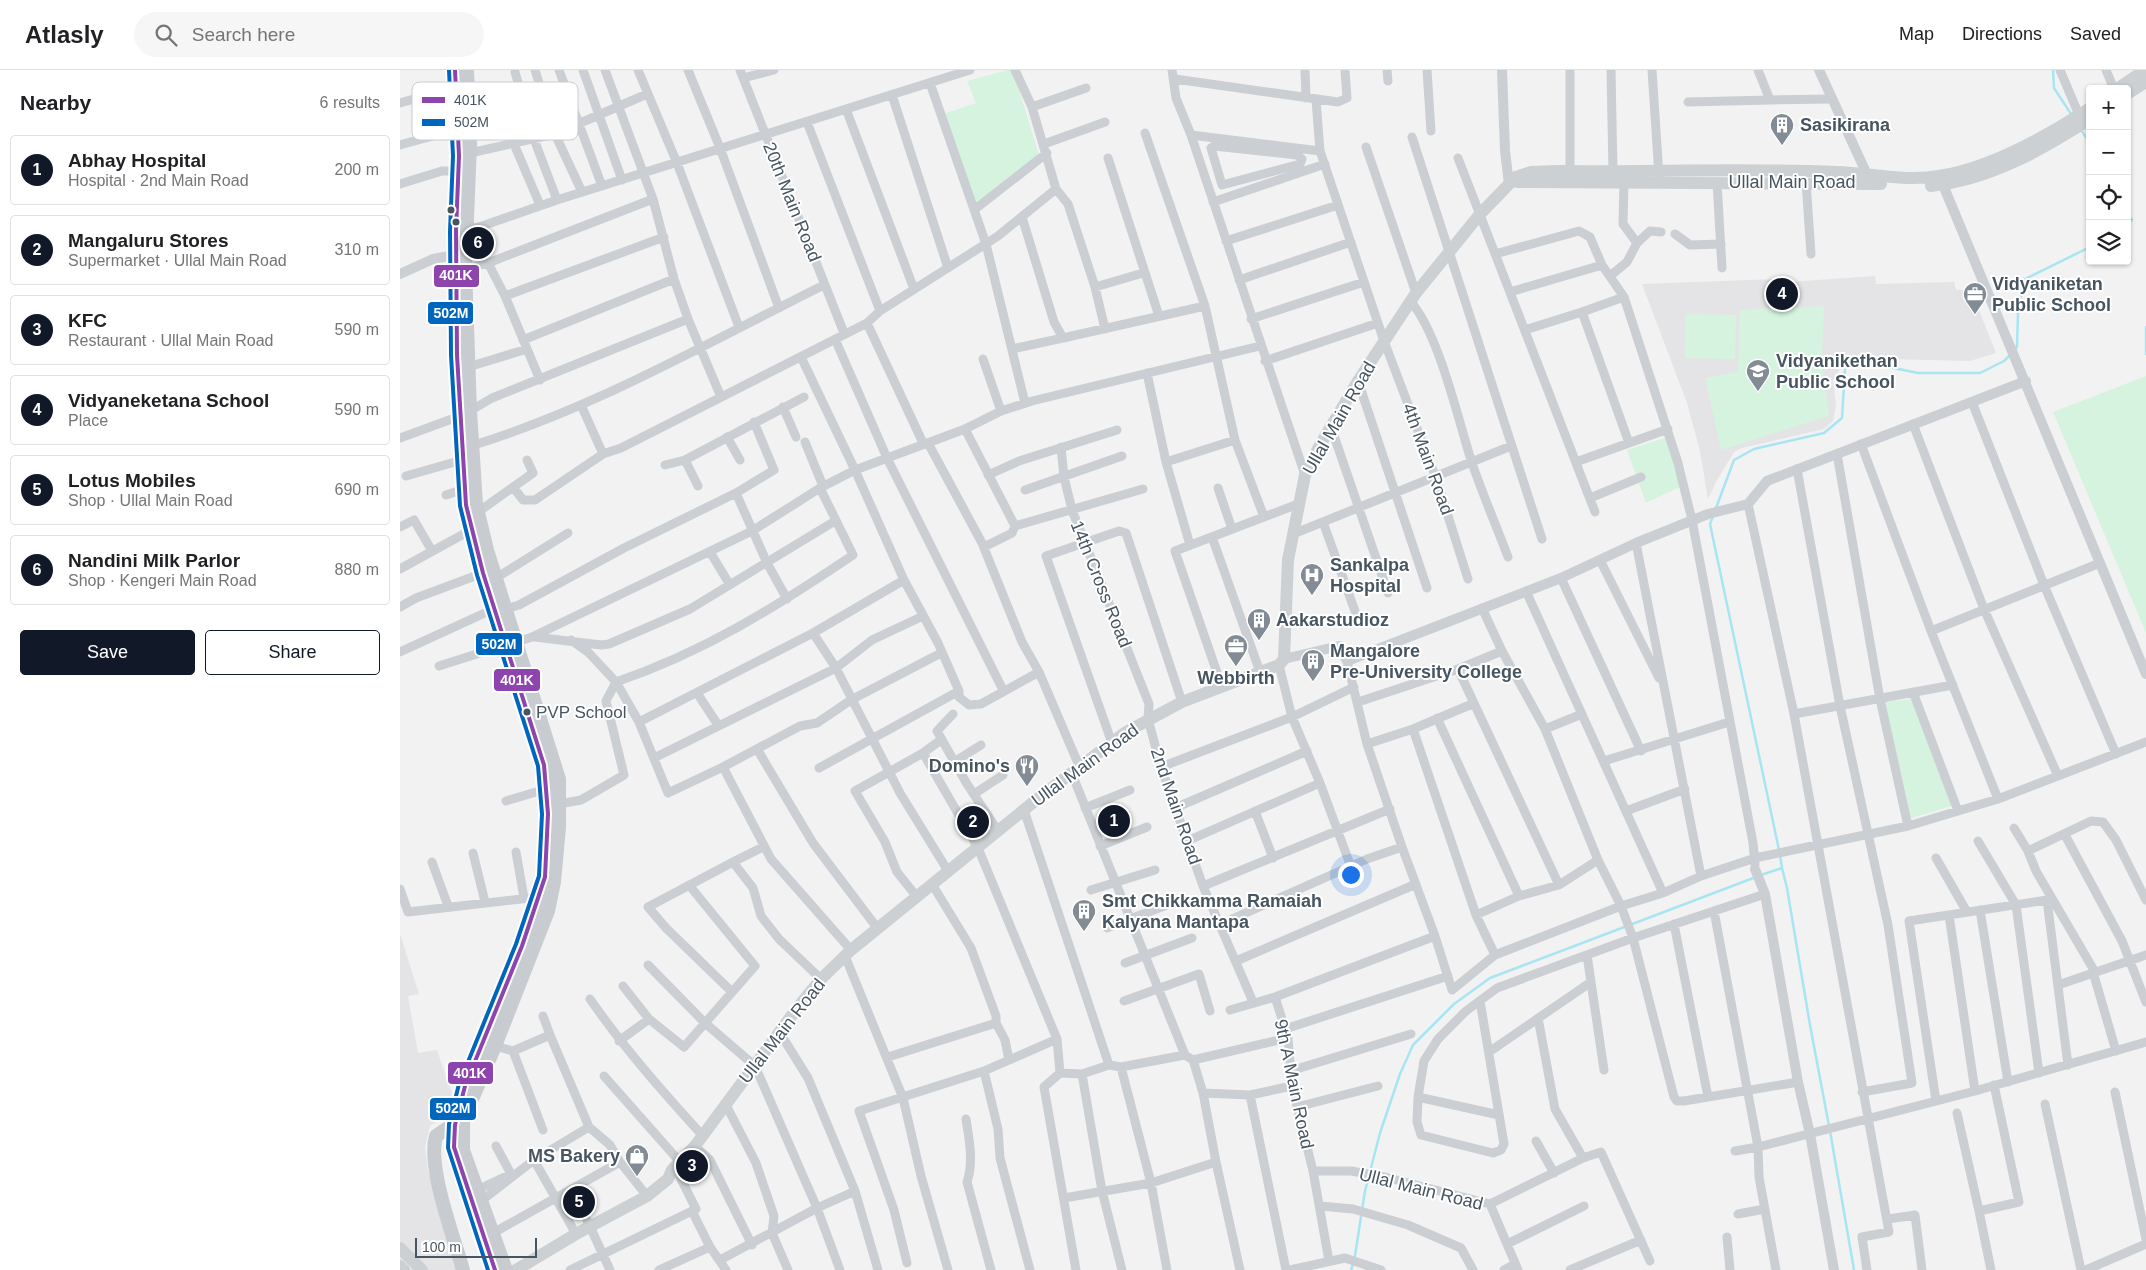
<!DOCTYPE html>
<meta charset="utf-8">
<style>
body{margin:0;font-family:Arial,sans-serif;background:#f6f6f6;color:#202124}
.controls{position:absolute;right:15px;top:15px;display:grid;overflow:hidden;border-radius:5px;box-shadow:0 1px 4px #0004}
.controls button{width:45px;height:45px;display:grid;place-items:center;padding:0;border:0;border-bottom:1px solid #e0e0e0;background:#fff;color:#202124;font:25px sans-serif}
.scale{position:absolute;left:15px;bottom:12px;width:122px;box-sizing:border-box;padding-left:5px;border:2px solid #475561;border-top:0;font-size:14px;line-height:18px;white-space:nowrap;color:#475561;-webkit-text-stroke:4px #fff;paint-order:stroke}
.you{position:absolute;left:950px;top:804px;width:18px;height:18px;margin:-12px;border:4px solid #fff;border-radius:50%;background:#1a73e8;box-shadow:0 0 0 8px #1a73e833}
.badge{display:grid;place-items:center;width:32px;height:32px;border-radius:50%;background:#111827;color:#fff;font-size:16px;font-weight:700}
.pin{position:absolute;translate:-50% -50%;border:2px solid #fff;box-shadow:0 1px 5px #0006}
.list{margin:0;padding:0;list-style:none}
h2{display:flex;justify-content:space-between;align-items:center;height:65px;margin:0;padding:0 20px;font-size:21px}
h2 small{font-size:16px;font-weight:400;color:#757577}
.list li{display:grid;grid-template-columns:32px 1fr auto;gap:15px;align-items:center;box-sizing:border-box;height:70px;margin:0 10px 10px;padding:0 10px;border:1px solid #e0e0e0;border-radius:5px}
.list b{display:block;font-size:19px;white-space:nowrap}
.list p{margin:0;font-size:16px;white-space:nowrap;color:#757577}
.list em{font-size:16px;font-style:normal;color:#757577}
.actions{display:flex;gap:10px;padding:15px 20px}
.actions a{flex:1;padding:11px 0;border:1px solid #111827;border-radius:5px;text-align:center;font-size:18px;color:#111827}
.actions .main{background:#111827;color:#fff}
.icon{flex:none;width:28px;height:28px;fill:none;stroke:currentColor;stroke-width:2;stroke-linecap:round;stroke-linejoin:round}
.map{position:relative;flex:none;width:1746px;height:1200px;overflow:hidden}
header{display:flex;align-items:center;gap:30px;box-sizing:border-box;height:70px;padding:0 25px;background:#fff;border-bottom:1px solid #e0e0e0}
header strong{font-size:24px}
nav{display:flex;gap:28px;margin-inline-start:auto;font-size:18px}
.search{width:350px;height:45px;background:#f6f6f6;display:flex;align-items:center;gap:12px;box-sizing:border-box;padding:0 18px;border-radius:28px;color:#757577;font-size:19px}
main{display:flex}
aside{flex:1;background:#fff}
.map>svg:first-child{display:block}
.education{fill:#e4e3e5}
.green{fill:#d6f3e0}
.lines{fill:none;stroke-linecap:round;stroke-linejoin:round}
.stream{stroke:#a7e5f3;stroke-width:2.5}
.minor{stroke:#cbced2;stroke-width:9}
.tertiary{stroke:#cbced2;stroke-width:10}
.secondary{stroke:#cdd0d3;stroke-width:12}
.primary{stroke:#c8ccd0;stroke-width:14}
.bus-1-casing{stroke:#fff;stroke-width:8}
.bus-2-casing{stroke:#fff;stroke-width:8}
.bus-1{stroke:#8e44ad;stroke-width:4}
.bus-2{stroke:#0065bd;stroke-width:4}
.bus-dot{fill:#475561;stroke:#fff;stroke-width:2}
.labels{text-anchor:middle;stroke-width:4;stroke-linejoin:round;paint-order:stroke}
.bus-label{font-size:17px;fill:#475561;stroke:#fff;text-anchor:start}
.poi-label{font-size:18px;font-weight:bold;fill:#475561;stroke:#fff;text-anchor:start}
.street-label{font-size:18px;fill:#475561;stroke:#fff}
.key{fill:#fff;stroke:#c8ccd0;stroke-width:1}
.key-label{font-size:14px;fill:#475561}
.line-badge{stroke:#fff;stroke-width:2}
.badge-label{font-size:14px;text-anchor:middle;font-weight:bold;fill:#fff}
</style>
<header>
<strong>Atlasly</strong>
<div class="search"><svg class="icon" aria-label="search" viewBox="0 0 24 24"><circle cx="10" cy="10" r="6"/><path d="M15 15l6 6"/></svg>Search here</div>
<nav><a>Map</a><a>Directions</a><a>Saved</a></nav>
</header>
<main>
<aside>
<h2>Nearby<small>6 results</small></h2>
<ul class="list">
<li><span class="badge">1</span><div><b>Abhay Hospital</b><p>Hospital · 2nd Main Road</p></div><em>200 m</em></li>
<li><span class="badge">2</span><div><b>Mangaluru Stores</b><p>Supermarket · Ullal Main Road</p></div><em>310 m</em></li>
<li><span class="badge">3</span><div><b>KFC</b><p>Restaurant · Ullal Main Road</p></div><em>590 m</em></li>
<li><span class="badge">4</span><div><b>Vidyaneketana School</b><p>Place</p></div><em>590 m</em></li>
<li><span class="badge">5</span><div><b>Lotus Mobiles</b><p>Shop · Ullal Main Road</p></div><em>690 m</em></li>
<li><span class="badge">6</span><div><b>Nandini Milk Parlor</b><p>Shop · Kengeri Main Road</p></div><em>880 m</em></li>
</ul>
<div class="actions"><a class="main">Save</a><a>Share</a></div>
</aside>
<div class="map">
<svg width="1746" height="1200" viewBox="0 0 1746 1200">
<rect width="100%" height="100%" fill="#f3f2f2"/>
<path class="education" d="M1475 206 1476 214 1554 212 1556 220H1571L1596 283 1570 291 1447 288 1433 310 1436 336 1433 351 1424 359 1342 378 1334 382 1317 410 1308 429 1300 381 1287 333 1242 214 1376 209 1375 213Z
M0 864 19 924 8 926 18 983 37 980 52 1024 45 1046 30 1056 25 1077 28 1101 37 1129 65 1200H0Z"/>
<path class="green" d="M608 0H613L639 85 576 133 543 44 576 33 567 11Z
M1424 236 1422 289 1429 346 1321 380 1305 308 1338 302 1340 240Z
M1286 244 1336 245 1335 289 1285 288Z
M1746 306V563L1653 342Z
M1267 367 1280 417 1246 433 1227 380Z
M1511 629 1552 736 1511 748 1485 632Z"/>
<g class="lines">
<path class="stream" d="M1653 0 1654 18 1671 44
M1681 60 1690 73
M1727 143 1732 150 1727 154
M1746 257V284
M1614 280 1617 277 1618 243 1623 210 1690 177
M1316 438 1334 390 1354 379 1424 363 1442 348 1445 299 1455 290 1518 303H1580L1604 291 1611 284
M1313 446 1310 454 1379 780
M1382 798 1387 818 1410 955 1429 1056
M1361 805 1382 798 1380 785
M1430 1061 1454 1200
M951 1200 954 1192 965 1121 980 1063 1000 1004 1013 975 1054 934 1090 908 1356 807"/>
<path class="minor" d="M135 0 155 64 182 122
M159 0 202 116
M183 0 222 110
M205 0 253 129 274 209 288 249 321 327
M238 0 277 93 339 257
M288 0 320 78 379 238
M340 0 444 263
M615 0 632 37 656 119 668 134 695 217 705 259
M772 0 776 28 791 65 905 405
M905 0 906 28
M987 0 988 11
M1027 0 1031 61
M1170 0V101
M1211 0 1213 102
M1252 0 1259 106
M1358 0 1370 30 1431 29
M1660 0 1679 45
M1706 0 1714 19
M115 2 134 69 157 130
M343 8 374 0
M775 9 938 32 947 28 945 0
M530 13 586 174 625 333
M91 20 140 135
M492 25 548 198
M916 30 920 81 984 271 1036 408 1068 509
M1288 32 1370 30
M0 33 57 17
M632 37 686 18
M446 39 514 219
M407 52 480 241
M745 63 805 236
M791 65 920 81
M1012 67 1142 469
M644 74 705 52
M0 75 58 59
M814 76 897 85 902 89 900 94 822 115 811 78Z
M966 77 1016 223
M70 83 155 64 247 24
M708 88 759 246
M1058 88 1195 442
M1317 112 1322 198
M1406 112 1411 184
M0 114 42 101H59
M813 132 925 94
M574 140 647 83
M622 147 654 252 663 268 805 236 835 370 766 392
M62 160 79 157 157 130 570 0
M1275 164 1290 175 1321 174
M826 171 938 135
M1237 173 1250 161 1261 162
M1095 184 1179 161 1190 167 1202 195 1224 227 1278 393 1292 450 1353 773 1355 794
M88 193 105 226 140 310
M65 199 88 193 253 129
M1210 206 1227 192 1237 173 1223 154 1224 111
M839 210 951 172
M695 217 743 203
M1110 222 1202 195
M105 226 264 167
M1224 227 1182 242 1229 373
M1010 231C1038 261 1058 349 1071 390 1082 423 1096 455 1108 487
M851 249 964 212
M467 253 523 373H528L582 473 622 572 639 602 680 698
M1125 260 1182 242
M435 269 487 388 603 620
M123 270 274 209
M612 279 663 268
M401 287 455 400 504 510
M583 289 601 341
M865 291 978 253
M68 297 127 279
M747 303 766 392 790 475
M958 311 1027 518
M1572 332 1644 515 1716 684
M181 335 203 384 221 378 467 253 480 241 598 166 656 119
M383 337 396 367
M70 341 92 328 288 249
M1513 354 1584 539 1658 706
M931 357 988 523
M565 359 615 456 743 419
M327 367 340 390
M0 368 60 346
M835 370 864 447
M405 372 423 416
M1461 374 1531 561 1598 729
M71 376C195 338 309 272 424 215
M661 377 664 407 672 440 749 634 748 649 761 697 803 816 853 932
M1437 384 1480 629 1508 756
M285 390 298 416
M1176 392 1268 359
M265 395 285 390 404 327
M1397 399 1440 636 1488 855 1512 1013 1462 1022
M588 405 619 391 717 360
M6 406 62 390
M113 417 123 430H135L203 384
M818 418 832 459
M625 420 722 386
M336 423 367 493 387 529
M46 425 64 419
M1190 428 1241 407
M1348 434 1394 644
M78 442 133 403 127 390
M923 452 956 544
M0 457 14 450 32 481
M893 464 1111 376
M812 467 860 602
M1236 473 1301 806
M584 477 612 463 615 456
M310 482 330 515
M1200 490 1259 608
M0 499 71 460
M96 508 168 463
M1161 508 1241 681
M1126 521 1263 823
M0 537 16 528 83 503
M1082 538 1102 581 1145 659 1198 790 1221 836 1233 868 1274 1027 1277 1031H1284L1398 1012
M106 539 119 535 224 478 336 423 374 400 354 352
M1531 561 1700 493
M413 563 436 598 500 723 548 801
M135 567 201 575 209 574 290 539 435 451
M171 570 188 582 216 612C304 582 376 537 453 485L420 418
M117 572 132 567 352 461 420 418 455 400 565 359 601 341 632 331 860 276
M0 582 87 542H96
M947 591 967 674 1002 777 1035 866 1052 920 1095 885 1221 836 1263 823 1301 806 1355 788 1508 756 1598 729 1746 672
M39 596 105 575
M1058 599 1159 815
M216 612 239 652
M822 617 775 481 898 434
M559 621V627L569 635 581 634 639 602
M1513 622 1558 741
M297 623 318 655
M958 632 1058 599 1102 581
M553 644 537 661 567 714 598 761
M1037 648 1119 826
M1013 659 1076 845 1095 885
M1145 659 1182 644
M712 673 646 486 719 461 726 463 782 632
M967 674 1013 659 1072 634
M357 679 413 773 478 859
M523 683 538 672
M254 688 436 598 472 570 523 546
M1204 691 1329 652
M554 692 581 675
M323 697 371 789 451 880
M761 697 892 647 954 617
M419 698 559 621 538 573 504 510 413 563 239 652 268 723 323 697 400 656 417 653 451 630 541 583
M672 704 785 985
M920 713 951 797
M574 724 603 705
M106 731 146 719
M159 734 181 730 224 705 206 631 216 612
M685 738 730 720
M775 738 907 681
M624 740 709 995
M855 741 873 788
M1226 741 1285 719
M1614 758 1628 781
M1665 765 1722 871 1746 932
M787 771 920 713 892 647 879 595
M1578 771 1616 835 1639 1003
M700 776 747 757
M363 777 333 792 353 818 361 846 379 869 421 909
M116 782 124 828
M73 783 85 832
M1536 788 1567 842
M32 792 48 836
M532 814 571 878 596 946V953L605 970 609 990
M803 816 990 739
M0 819 8 842 139 827
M691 820 755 800
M517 827 497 802 485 772 455 721 523 683 578 778 657 969 660 1003
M1580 840 1608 1012
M1314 841 1358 1077 1335 1081
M1076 845 1119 826 1159 815 1198 790
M1549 845 1575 1021
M821 854 967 789 1002 777
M1274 854 1308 1027
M707 858 777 831
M1187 885 1204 1000
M445 886 503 1028 521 1106 548 1200
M836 891 1016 814
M725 893 792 868
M248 895 305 953 355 996 417 1138 320 1190
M1693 902 1716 981
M1695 902 1636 801 1628 781 1691 751 1703 752 1716 770 1746 830
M1658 915 1746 885
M223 916 249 949 284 977 355 896 289 815
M332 922 266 858 248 837 333 792
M875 927 888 968 892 1016 913 1101 929 1191
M190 929C224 978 262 1021 302 1065
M724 931 799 904 810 941
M1080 931 1104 1074 1101 1080 1093 1083 1021 1065 1017 1052 1018 1027 1024 991 1038 969 1066 941 1097 918 1233 868 1365 824
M830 940 875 927 1035 866
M143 946 150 965
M1138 948 1155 1039 1183 1088
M885 959 1048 906
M380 963 408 1008 455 1121 417 1138 440 1200
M219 971 249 949
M95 976 113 981 150 965 189 1057
M113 981 143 1060
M1089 982 1191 912
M488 987 596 953
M793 990 888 968
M721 997 751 1113 767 1200
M584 1001 598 1059 600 1088 630 1200
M890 1001 1011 964
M682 1004 702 1121 722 1200
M204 1006 280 1092
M1715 1022 1746 1169
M803 1023 816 1092
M850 1025 886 1200
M1018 1027 1099 1045
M1536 1031 1509 851 1647 830 1668 995
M1645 1034 1681 1200
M326 1035 356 1093 374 1146 372 1163 388 1200
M897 1037 978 1016
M1557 1043 1579 1141
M566 1049C569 1069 574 1092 567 1112L591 1200
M1136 1071 1154 1103
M295 1076 310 1090 352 1175
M134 1090 176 1164
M275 1097 296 1139
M913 1101H951L981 1106 1090 1134
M77 1120 111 1104 96 1076
M455 1121 478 1200
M664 1128 751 1113 816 1092 840 1200
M81 1131 134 1090 189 1057 210 1075 220 1092 247 1126
M1090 1134 1183 1088 1201 1082 1250 1191
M1090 1134 1118 1200
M920 1136 953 1139 1008 1155 1061 1178 1073 1200
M1338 1144 1365 1139
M1488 1149 1515 1145 1522 1200
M187 1150 210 1200
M93 1163 220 1092
M1327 1167 1330 1200
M1107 1174 1184 1136
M507 1193 494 1140 459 1041 584 1001 657 969
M170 1200 292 1141 310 1177 326 1200
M259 1200 310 1177
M676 1200 644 1017 660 1003 682 1004 709 995 721 997 785 985 793 990 803 1023 850 1025 892 1016
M890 1200 945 1188 981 1200
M1104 1200 1115 1194
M1170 1200 1241 1170
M1376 1200 1359 1107 1358 1077 1575 1021 1746 972
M1467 1200 1462 1167 1489 1162 1394 644 1553 615
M1591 1200 1579 1141 1619 1132 1594 1015
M1686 1200 1746 1174"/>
<path class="tertiary" d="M1102 0 1105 81 1109 114
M1419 0 1470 111
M1541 110 1746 604
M0 204 33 189 65 183
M884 589 939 576 947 591 1161 508 1236 473 1308 444 1348 434 1367 411 1626 311
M1355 799 1365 824 1398 1012 1410 1064 1434 1200"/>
<path class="secondary" d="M1717 19 1745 0
M1727 24 1746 12
M1117 112 1481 114
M1531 116C1589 110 1642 80 1690 49
M0 1178 22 1200
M0 1196 4 1200
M116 1200 176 1164 247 1126 268 1109 272 1100 295 1076 398 937 421 909 451 880 641 726 726 662 782 632 879 595 884 589 888 490 905 405 920 375 958 311 1016 223 1080 144 1116 107 1131 102 1157 101C1250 102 1344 98 1437 102 1471 103 1505 112 1539 106 1590 98 1647 66 1690 38"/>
<path class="primary" d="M55 0 59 86 56 164
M67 0 70 74 65 199 70 341 76 434 87 480 159 709V757L154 812 148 841 95 976 63 1050V1080L106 1200
M56 1048 65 1016 122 876 145 807 148 744 144 695 83 503 66 435 61 379 57 223
M63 1054 55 1053 36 1066C27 1098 54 1167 63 1200
M72 1134 95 1200"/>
<g class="bus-1-casing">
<path id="bus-1" d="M55 0 59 86 56 161 57 285 66 435 83 503 144 695 148 744 145 807 122 876 65 1016 55 1055 54 1077 95 1200"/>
</g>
<g class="bus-2-casing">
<path id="bus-2" d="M49 0 53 86 50 161 51 285 60 436 77 505 138 696 142 744 139 806 116 874 59 1014 49 1054 48 1078 88 1200"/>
</g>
<use href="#bus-1" class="bus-1"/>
<use href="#bus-2" class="bus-2"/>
</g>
<defs>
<g id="building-pin" transform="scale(1.25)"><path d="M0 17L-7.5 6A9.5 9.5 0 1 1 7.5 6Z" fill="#838c94" stroke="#fff"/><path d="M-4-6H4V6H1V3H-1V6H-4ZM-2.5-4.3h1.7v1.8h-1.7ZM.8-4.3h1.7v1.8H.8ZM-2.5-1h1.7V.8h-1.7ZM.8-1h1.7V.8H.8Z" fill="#fff"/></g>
<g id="office-pin" transform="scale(1.25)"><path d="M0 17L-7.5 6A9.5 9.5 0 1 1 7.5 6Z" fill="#838c94" stroke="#fff"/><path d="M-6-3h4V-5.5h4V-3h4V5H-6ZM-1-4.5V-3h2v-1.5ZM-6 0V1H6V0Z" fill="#fff"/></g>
<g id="school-pin" transform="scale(1.25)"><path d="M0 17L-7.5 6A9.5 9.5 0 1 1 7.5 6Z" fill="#838c94" stroke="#fff"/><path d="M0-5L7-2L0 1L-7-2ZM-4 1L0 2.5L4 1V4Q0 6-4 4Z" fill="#fff"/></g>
<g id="hospital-pin" transform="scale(1.25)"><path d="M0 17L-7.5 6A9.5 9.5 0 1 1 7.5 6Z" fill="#838c94" stroke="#fff"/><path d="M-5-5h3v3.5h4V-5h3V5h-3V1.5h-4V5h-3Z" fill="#fff"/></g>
<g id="restaurant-pin" transform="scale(1.25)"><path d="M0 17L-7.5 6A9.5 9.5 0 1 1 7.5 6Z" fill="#838c94" stroke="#fff"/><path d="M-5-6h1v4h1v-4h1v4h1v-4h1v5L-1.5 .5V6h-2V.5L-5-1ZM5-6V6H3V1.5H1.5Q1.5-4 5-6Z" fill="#fff"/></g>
<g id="shop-pin" transform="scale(1.25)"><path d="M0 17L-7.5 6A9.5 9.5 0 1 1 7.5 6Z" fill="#838c94" stroke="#fff"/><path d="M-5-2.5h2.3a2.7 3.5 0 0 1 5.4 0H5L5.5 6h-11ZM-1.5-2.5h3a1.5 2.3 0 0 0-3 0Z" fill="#fff"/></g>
</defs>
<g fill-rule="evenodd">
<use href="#building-pin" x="1382" y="55"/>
<use href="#office-pin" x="1575" y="224"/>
<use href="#school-pin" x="1358" y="301"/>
<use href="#hospital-pin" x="912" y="505"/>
<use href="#building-pin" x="859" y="550"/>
<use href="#office-pin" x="836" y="576"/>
<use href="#building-pin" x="913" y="591"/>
<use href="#restaurant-pin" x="627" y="696"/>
<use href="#building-pin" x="684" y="841"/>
<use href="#shop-pin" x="237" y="1086"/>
</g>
<g class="bus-dot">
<circle cx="51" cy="140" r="4.5"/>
<circle cx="56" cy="152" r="4.5"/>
<circle cx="127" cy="642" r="4.5"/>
</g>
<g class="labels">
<g class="bus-label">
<text x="136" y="648">PVP School</text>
</g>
<g class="poi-label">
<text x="1400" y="61">Sasikirana</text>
<text x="1592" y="220">Vidyaniketan<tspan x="1592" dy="21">Public School</tspan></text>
<text x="1376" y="297">Vidyanikethan<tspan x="1376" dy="21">Public School</tspan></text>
<text x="930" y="501">Sankalpa<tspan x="930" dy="21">Hospital</tspan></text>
<text x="876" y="556">Aakarstudioz</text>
<text x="930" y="587">Mangalore<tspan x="930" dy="21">Pre-University College</tspan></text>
<text x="836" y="614" text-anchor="middle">Webbirth</text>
<text x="610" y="702" text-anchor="end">Domino's</text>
<text x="702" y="837">Smt Chikkamma Ramaiah<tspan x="702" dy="21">Kalyana Mantapa</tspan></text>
<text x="220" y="1092" text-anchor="end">MS Bakery</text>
</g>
<g class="street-label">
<text x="1392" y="118">Ullal Main Road</text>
<text transform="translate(392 132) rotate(68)" y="6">20th Main Road</text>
<text transform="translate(939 348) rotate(-60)" y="6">Ullal Main Road</text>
<text transform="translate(1028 389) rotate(70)" y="6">4th Main Road</text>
<text transform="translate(701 514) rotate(68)" y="6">14th Cross Road</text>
<text transform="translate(685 695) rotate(-36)" y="6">Ullal Main Road</text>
<text transform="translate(776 736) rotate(71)" y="6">2nd Main Road</text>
<text transform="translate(382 961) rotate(-52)" y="6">Ullal Main Road</text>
<text transform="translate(894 1014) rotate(78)" y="6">9th A Main Road</text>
<text transform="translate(1021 1119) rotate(14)" y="6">Ullal Main Road</text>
</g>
</g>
<rect x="12" y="12" width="166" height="58" rx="8" class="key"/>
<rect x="22" y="27" width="23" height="6" fill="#8e44ad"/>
<rect x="22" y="49" width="23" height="7" fill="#0065bd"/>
<g class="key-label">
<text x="54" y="35">401K</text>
<text x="54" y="57">502M</text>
</g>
<g class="line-badge">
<rect x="33" y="194" width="47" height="24" rx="5" fill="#8e44ad"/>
<rect x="27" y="231" width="47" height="24" rx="5" fill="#0065bd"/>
<rect x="75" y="562" width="48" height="24" rx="5" fill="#0065bd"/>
<rect x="93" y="598" width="48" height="24" rx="5" fill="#8e44ad"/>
<rect x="47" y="991" width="47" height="24" rx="5" fill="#8e44ad"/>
<rect x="29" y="1027" width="48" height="24" rx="5" fill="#0065bd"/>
</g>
<g class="badge-label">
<text x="56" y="210">401K</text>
<text x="51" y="248">502M</text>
<text x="99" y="579">502M</text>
<text x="117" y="615">401K</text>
<text x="70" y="1008">401K</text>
<text x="53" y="1043">502M</text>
</g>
</svg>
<div class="controls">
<button>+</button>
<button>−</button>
<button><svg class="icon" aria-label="locate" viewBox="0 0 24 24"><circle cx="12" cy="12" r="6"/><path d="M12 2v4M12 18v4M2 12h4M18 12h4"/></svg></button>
<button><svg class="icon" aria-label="layers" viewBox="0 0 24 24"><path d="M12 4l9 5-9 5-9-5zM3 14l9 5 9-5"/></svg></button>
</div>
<div class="scale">100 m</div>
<div class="you"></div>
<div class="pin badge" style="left:714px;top:751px">1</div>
<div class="pin badge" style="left:573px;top:752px">2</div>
<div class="pin badge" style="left:292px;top:1096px">3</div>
<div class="pin badge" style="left:1382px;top:224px">4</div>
<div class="pin badge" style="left:179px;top:1132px">5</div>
<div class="pin badge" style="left:78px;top:173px">6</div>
</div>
</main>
